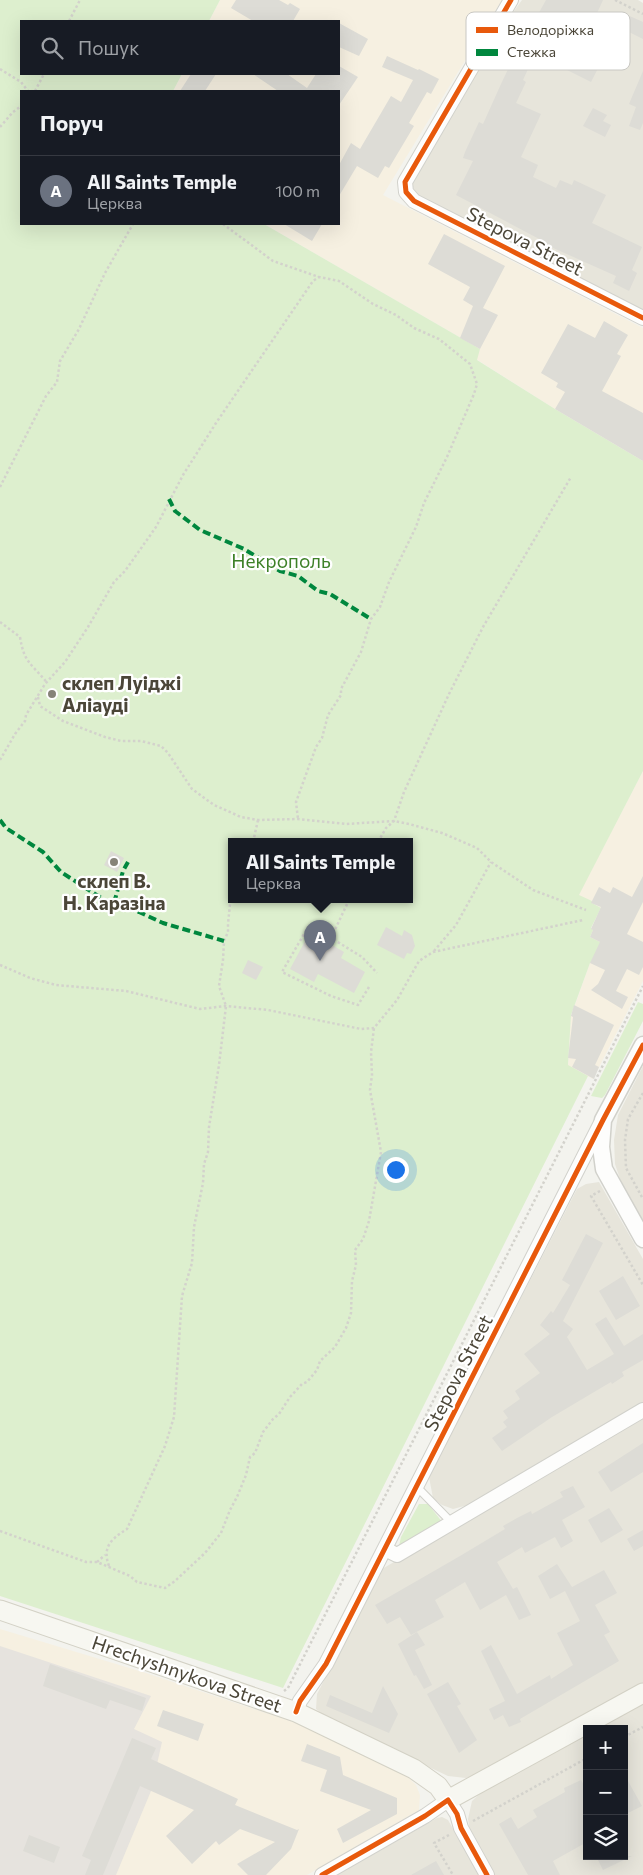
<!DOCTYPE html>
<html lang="uk">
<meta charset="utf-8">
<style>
body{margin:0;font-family:Commissioner,sans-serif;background:#242831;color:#f1f3f6}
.controls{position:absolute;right:15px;bottom:15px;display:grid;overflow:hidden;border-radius:0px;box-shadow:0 5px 20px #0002}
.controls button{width:45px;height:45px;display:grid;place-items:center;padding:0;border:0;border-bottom:1px solid #363941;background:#171b24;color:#f1f3f6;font:25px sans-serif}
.you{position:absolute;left:395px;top:1169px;width:18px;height:18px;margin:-12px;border:4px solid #fff;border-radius:50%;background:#1a73e8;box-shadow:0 0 0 8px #1a73e833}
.badge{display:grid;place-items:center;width:32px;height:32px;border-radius:50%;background:#7c3aed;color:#fff;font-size:16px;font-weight:700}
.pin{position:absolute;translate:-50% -41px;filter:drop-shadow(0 1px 2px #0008)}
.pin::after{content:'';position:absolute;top:26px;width:18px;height:15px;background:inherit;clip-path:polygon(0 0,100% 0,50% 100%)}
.popup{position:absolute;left:228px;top:838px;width:185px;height:65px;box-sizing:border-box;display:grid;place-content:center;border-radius:0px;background:#171b24;filter:drop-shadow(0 1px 4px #0005);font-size:16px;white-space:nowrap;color:#9ea1a6}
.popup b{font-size:19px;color:#f1f3f6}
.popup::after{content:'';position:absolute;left:50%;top:100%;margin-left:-10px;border:10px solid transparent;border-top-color:#171b24}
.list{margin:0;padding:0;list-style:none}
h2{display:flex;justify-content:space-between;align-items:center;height:65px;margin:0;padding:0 20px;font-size:21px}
h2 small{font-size:16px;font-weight:400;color:#9ea1a6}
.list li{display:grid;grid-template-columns:32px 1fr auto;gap:15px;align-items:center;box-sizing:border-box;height:70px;padding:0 20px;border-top:1px solid #363941}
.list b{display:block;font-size:19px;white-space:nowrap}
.list p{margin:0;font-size:16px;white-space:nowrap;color:#9ea1a6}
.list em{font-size:16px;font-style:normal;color:#9ea1a6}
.icon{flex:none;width:28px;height:28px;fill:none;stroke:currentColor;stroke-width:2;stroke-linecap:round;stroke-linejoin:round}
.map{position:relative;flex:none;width:643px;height:1875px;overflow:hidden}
.search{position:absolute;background:#171b24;box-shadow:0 5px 20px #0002;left:20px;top:20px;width:320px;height:55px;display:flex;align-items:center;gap:12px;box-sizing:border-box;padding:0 18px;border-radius:0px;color:#9ea1a6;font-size:19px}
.panel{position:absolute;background:#171b24;box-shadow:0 5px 20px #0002;left:20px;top:90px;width:320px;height:135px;border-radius:0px}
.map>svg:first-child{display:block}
.residential{fill:#e7e5db}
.commercial{fill:#f6f0e1}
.industrial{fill:#e6e3de}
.green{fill:#ddefce;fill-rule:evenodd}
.building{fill:#dddcd6}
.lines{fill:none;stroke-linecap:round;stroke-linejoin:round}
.service-casing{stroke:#d1d1cb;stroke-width:9}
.minor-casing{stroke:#d1d1cb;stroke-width:16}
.tertiary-casing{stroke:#d1d1cb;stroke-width:19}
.secondary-casing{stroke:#d3d1c5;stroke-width:21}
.path{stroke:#d3d2cc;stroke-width:2.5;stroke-dasharray:2.5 2.5;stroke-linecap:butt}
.service{stroke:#fdfdfc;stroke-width:7}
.minor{stroke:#fdfdfc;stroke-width:14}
.tertiary{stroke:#fdfdfc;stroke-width:16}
.secondary{stroke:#f7f7f1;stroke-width:19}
.quiet{stroke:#00873e;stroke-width:4;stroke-dasharray:8 4;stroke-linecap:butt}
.cycleway-casing{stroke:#fff;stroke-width:8}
.cycleway{stroke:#e8590c;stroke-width:5}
.poi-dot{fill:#868378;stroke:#fff;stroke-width:2}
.labels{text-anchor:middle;stroke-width:4.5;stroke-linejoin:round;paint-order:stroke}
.street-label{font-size:19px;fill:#4b4638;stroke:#fff}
.park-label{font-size:19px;fill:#3e8128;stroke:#fff}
.poi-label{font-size:19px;font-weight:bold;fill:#4b4638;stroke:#fff;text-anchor:start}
.key{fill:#fff;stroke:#c9c8c3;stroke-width:1}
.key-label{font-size:14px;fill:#4b4638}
</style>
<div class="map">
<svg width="643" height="1875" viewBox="0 0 643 1875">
<rect width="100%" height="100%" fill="#f3f3ee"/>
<path class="residential" d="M522 0H638L643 3V310L419 196 414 191 412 182 506 22Z
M643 1066V1221L622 1185 615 1164 614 1140 618 1115Z
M599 1182 643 1259V1404L468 1505 453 1509 442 1505 433 1498 429 1477 577 1189 586 1184Z
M643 1417V1683L480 1773 466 1778 448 1776 329 1720 316 1709 317 1694 382 1569Z
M643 1704V1875H494L470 1833 468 1819 472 1801 484 1790 587 1734V1856H624V1729H597Z
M442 1817 448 1820 479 1875H337L437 1818Z"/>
<path class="commercial" d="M220 0H502L383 195 643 328V461L555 409 476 359 480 349 264 224H339V91H173L182 74H339V21H209Z
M643 771V981L593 1079 568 1066 571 1016 590 963 591 929 601 908 592 903V901L578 896Z
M0 1629 146 1673 308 1727 406 1775 416 1785 420 1795 419 1810 307 1875H0Z"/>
<path class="industrial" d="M0 1646 151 1696 134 1729 162 1742 151 1791 116 1875H0Z"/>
<path class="green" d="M0 0H220L209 21H21V74H182L173 91H21V224H264L480 349 477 360 555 409 643 461V771L579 895 592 901V903L601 908 591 928 593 930 590 937 614 949 590 963 571 1015 568 1065 588 1076 283 1688 0 1596ZM231 842H409V900H231Z
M638 1002 643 1004V1021L605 1095 602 1098 591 1096Z
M419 1504H428L443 1523 399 1546 401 1537Z"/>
<path class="building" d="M236 0H279L288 5 290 3 300 9 293 21H253L231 8Z
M546 0H603L588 33 610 45 591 82 559 66 558 68 534 56 523 80 526 82 516 103 541 114 521 157 538 165 533 177 556 188 560 180 572 185 574 180 606 195 592 223 642 247 632 270 637 273 629 291 613 283 616 276 542 243 543 241 456 195 473 161 463 158 465 152 479 122 483 124 501 84 510 65 505 63 510 52 516 54Z
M625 14 643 22V39L619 27Z
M339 23 368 39 359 56 339 47Z
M387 56 418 70 419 69 439 79 431 94 427 92 409 123 414 126 389 168 385 166 378 178 357 166 339 196V165L351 143 360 149 391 96 401 102 413 80 382 67Z
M339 66 358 77 339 105V91H278L253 74H287L307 88 316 74H339Z
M643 71V123L640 130 629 126 636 107 629 104Z
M191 74H216L205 91H180Z
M593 108 607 115 603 121 611 125 605 137 583 126Z
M284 224H322L312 241Z
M444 234 505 266 483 308 498 315 480 349 460 338 473 306 463 300 470 287 428 264Z
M604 321 628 335 617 354 621 356 602 391 643 413V461L555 409 565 392 556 387 558 383 541 373 568 324 595 338Z
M111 851 124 858 117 872 104 865Z
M643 876V902L627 934 643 942V967L639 975 627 969 616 991 628 997 622 1009 591 990 598 984 605 970 590 963 600 942 590 937 593 930 591 929 601 907 591 903 599 887 610 893 613 887 632 897Z
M386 927 402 936 404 930 412 935 415 946 411 954 407 953 404 959 377 945Z
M310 932 344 952 341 958 365 972 354 993 318 974 314 982 290 969Z
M248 960 263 967 256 980 242 973Z
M574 1005 614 1025 595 1065 599 1067 594 1079 572 1067 576 1059 568 1058 573 1017 571 1016Z
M586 1234 603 1243 563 1321 573 1329 567 1337 587 1370 614 1354 595 1324 606 1317 624 1346 643 1334V1360L622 1372 624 1376 612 1384 611 1382 552 1417 502 1451 492 1438 507 1427 503 1422 508 1418 503 1411 520 1399 515 1391 540 1373 524 1354 550 1334 540 1325 551 1311 553 1313 570 1285 562 1280Z
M623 1276 640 1306 616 1320 599 1291Z
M643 1443V1472L611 1492 598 1472Z
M573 1486 585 1507 562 1520 573 1541 561 1548 555 1537 525 1553 522 1547 497 1562 513 1589 517 1587 531 1615 519 1620 506 1595 480 1610 465 1582 435 1600 444 1617 411 1635 400 1617 387 1624 375 1605 460 1556 505 1529 503 1526 517 1518 531 1511 532 1514 563 1497 560 1492Z
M609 1508 623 1530 601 1543 588 1520Z
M643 1530V1546L634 1551 627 1539Z
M557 1564 572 1587 604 1570 617 1593 595 1605 610 1632 604 1635 619 1661 520 1719 521 1722 509 1727 503 1715 494 1720 489 1709 505 1701 481 1651 491 1645 517 1694 550 1675 551 1679 573 1665 557 1633 580 1621 565 1591 550 1599 538 1576Z
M417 1632 425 1645 415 1650 432 1685 424 1689 416 1675 414 1676 398 1644Z
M50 1664 146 1698 142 1711 110 1700 106 1709 43 1686Z
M448 1682 461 1704 457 1706 477 1740 459 1753 427 1694Z
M383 1686 398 1714 389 1733 326 1706 330 1695 372 1713Z
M163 1710 204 1724 198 1741 157 1726Z
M132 1738 156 1748 151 1759 238 1799 235 1805 297 1830 299 1829 291 1849 266 1875H248L237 1864 275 1842 240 1829 219 1845 216 1841 192 1864 166 1836 194 1810 140 1786 103 1875H85L91 1860 82 1856Z
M307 1744 340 1757 343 1775 397 1798V1814L343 1843 337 1829 371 1810 320 1791 327 1770 301 1761Z
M624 1774 642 1806 628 1813 624 1807Z
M581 1780 587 1791V1842L553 1861 560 1875H528L499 1824 511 1817 518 1829 537 1817 533 1810 565 1792 564 1788Z
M29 1835 60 1847 54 1863 23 1851Z
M596 1856H632L603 1870Z
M436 1861 444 1875H411Z"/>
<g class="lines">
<g class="service-casing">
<path id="service" d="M417 1487 453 1524"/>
</g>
<g class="minor-casing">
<path id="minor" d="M511 0 405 182 406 192 414 201 643 318
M385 1549 397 1555 643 1410
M296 1712 300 1701 326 1664 601 1123
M322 1875 425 1816 448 1800 457 1814 461 1828 487 1875"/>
</g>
<g class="tertiary-casing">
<path id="tertiary" d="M643 1045 603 1120 601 1147 604 1169 643 1239"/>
</g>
<g class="secondary-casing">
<path id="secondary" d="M0 1610 296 1712 414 1769 438 1786 448 1800 643 1693"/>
</g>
<path class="path" d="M615 0 643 14
M69 21 80 0
M0 69 21 82 28 91
M35 91 44 74
M0 127 13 112 21 106
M223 224 273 261 319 277 339 281 373 304 396 315 414 328 439 339 470 364 477 384 474 394 447 457 424 503 416 527 389 582 380 607 371 619 361 652 341 689V695L328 715 322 738 316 747 296 802 298 819
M0 487 46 396 57 382 60 361 79 329 105 273 133 224
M0 622 20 637C24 661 29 662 45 680V684
M38 697 40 706 63 721 105 737 121 741H141L161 746 168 753 192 789 214 805 241 817 258 820 298 819 346 824 394 821 409 824 442 833 477 848 491 862 533 890 586 910
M0 760 15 734 25 721 26 715 45 684 65 662 88 627 114 582 125 571 156 527 183 475 216 423 313 281 319 277
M253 842 258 820
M378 842 386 828 394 821 404 792 449 694 483 627 571 477
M331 938 349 900
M434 951 456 925 491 862
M0 965 30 978 56 985 126 991 200 1009 226 1006 268 1010 361 1029 374 1028 397 1000 419 961 433 952 583 920
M369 987 358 1005 331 996 282 972 308 927 315 928 362 957 377 973
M643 1093 628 1119 625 1140 626 1168 643 1199
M600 1191 591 1196 643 1285
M0 1531 86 1562H97L130 1576 137 1582 165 1588 175 1581 205 1553 221 1533 230 1510 237 1497 246 1475 250 1457 255 1453 263 1432 273 1419 279 1414 290 1397 302 1384 307 1382 317 1370 320 1361 335 1347 346 1328 351 1313 352 1281 356 1265 355 1250 363 1239 369 1221 381 1152 370 1090 372 1075 371 1052 374 1028
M97 1562 105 1555
M109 1566C102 1547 111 1539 127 1529L165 1446 174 1417 182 1296 192 1263 194 1227 203 1183 204 1164 208 1152 209 1127 219 1065 226 1006 219 986 223 960 224 941 228 932V924L231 894
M284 1691 288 1688 643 986
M624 1737 643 1727
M473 1821 587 1758
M449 1835 434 1843 453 1875"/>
<use href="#service" class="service"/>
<use href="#minor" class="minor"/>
<use href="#tertiary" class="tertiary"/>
<use href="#secondary" class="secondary"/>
<path class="quiet" d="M169 499 175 511 200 530 244 549 280 571 298 576 318 591 330 594 371 619
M0 820 6 828 43 852 61 872 106 901 139 912 163 923 224 941
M114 903 123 871 128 862"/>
<g class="cycleway-casing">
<path id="cycleway" d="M511 0 405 182 406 192 414 201 643 318
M296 1712 300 1701 326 1664 603 1120 643 1045
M322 1875 425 1816 448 1800 457 1814 461 1828 487 1875"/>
</g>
<use href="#cycleway" class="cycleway"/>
</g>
<g class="poi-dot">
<circle cx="52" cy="694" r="5"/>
<circle cx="114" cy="862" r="5"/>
</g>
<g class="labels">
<g class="street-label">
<text transform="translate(525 241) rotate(27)" y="7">Stepova Street</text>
<text transform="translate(458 1373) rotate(-63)" y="7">Stepova Street</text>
<text transform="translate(187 1674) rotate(19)" y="7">Hrechyshnykova Street</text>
</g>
<g class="park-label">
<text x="281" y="568">Некрополь</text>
</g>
<g class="poi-label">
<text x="62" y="690">склеп Луіджі<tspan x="62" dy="22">Аліауді</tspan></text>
<text x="114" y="888" text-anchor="middle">склеп В.<tspan x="114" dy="22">Н. Каразіна</tspan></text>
</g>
</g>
<rect x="466" y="12" width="164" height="58" rx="8" class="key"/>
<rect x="476" y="27" width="22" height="6" fill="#e8590c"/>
<rect x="476" y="49" width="22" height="7" fill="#00873e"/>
<g class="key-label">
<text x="507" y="35">Велодоріжка</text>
<text x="507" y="57">Стежка</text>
</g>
</svg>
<div class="controls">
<button>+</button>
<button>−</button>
<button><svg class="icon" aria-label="layers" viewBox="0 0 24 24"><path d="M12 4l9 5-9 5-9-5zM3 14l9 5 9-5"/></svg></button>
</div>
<div class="you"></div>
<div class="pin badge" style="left:320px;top:961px;background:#6b7280">A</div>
<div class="popup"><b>All Saints Temple</b>Церква</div>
<div class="search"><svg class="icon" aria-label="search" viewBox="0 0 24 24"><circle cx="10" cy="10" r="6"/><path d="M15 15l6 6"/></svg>Пошук</div>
<section class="panel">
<h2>Поруч<small></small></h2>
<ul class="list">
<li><span class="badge" style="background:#6b7280">A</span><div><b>All Saints Temple</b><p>Церква</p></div><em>100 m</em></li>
</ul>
</section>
</div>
